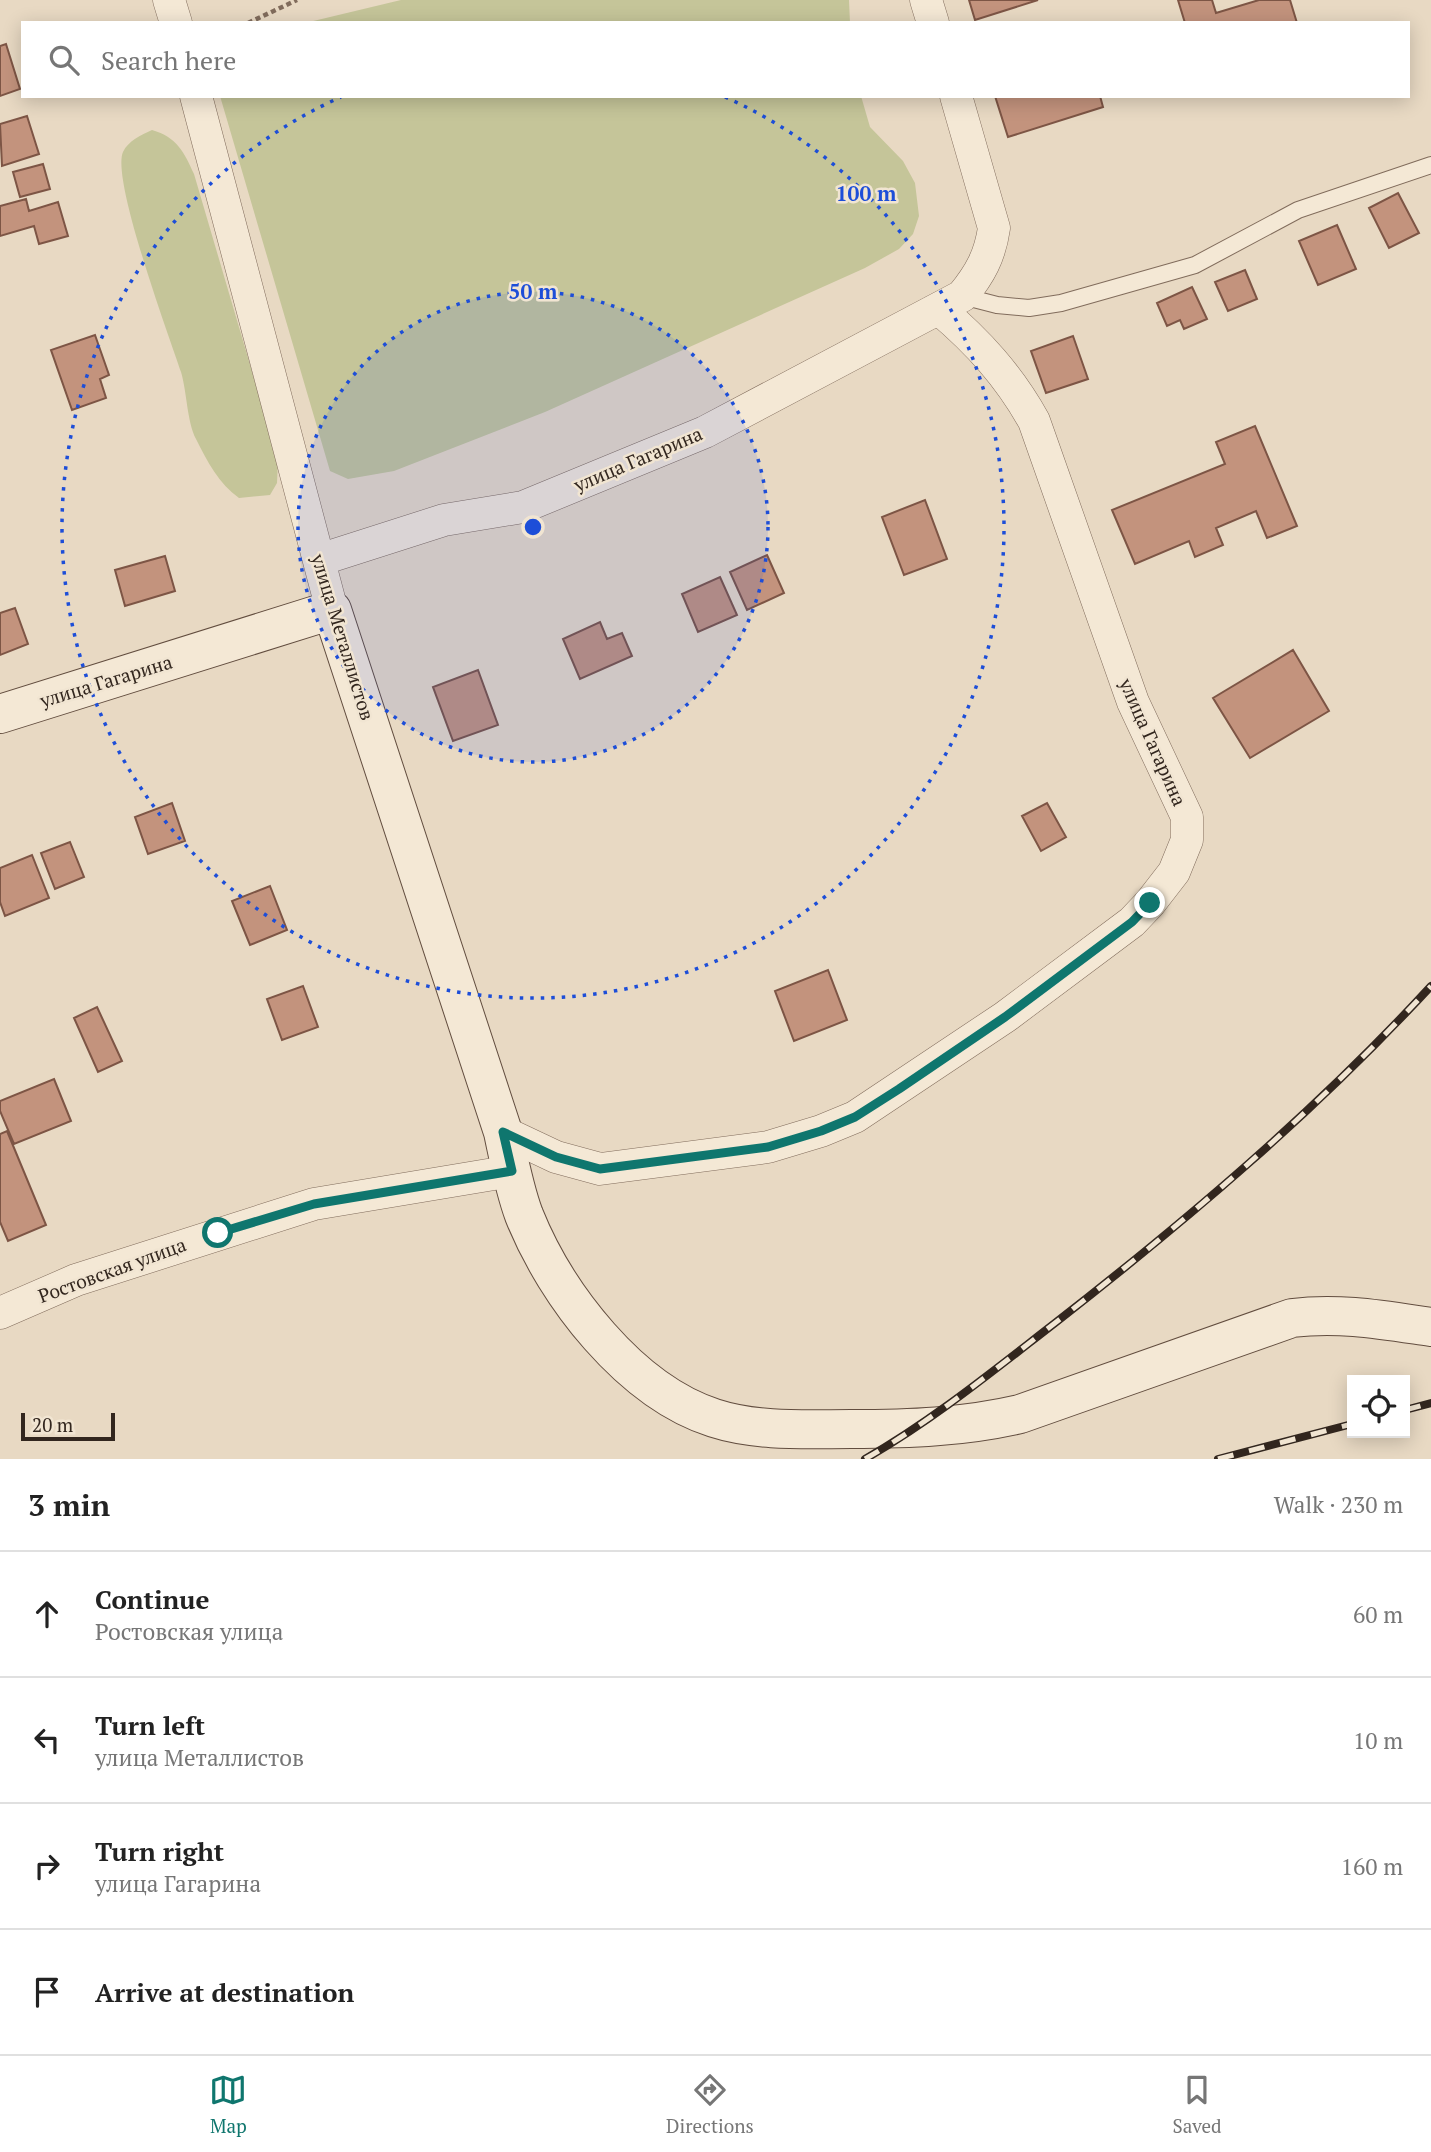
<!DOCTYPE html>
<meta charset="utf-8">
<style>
body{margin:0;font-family:"PT Serif",serif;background:#f2f2f2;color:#222}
.controls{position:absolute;right:21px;bottom:21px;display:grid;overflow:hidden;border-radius:0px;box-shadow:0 4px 18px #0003}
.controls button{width:63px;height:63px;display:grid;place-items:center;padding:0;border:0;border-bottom:2px solid #e0e0e0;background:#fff;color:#222;font:35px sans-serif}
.scale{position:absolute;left:21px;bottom:18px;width:94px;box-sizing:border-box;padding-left:7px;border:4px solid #32261e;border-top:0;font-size:19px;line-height:24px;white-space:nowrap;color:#32261e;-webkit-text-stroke:5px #f1e5d2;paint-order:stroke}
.stop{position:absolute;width:21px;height:21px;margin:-16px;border:5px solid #0f766e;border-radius:50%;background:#fff}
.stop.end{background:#0f766e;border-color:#fff;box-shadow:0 2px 7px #0008}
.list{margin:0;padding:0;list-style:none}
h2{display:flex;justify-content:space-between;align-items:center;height:91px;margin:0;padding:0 28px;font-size:30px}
h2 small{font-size:23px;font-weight:400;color:#767676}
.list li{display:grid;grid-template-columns:46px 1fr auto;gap:21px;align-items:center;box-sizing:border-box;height:126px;padding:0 28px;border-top:2px solid #e0e0e0}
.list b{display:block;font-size:26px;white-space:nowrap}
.list p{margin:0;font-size:23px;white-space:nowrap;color:#767676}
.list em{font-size:23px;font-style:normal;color:#767676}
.icon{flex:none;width:38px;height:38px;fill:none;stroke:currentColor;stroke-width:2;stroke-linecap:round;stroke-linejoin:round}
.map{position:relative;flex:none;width:1431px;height:1459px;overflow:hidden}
.search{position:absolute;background:#fff;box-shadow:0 4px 18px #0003;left:21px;right:21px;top:21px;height:77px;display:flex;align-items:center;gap:18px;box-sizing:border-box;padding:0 24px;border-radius:0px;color:#767676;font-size:26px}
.sheet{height:595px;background:#fff}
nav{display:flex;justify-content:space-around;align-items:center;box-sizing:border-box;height:98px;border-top:2px solid #e0e0e0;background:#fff;font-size:19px;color:#767676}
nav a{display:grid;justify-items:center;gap:4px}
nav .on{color:#0f766e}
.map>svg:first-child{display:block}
.green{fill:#c5c599}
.building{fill:#c3937d;stroke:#7d5545;stroke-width:2}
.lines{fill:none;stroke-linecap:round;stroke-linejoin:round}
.lane-casing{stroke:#816c5c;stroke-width:18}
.street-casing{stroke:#816c5c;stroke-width:33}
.secondary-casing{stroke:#624d3f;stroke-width:40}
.path{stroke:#816c5c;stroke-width:4.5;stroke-dasharray:5 3.5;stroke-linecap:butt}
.lane{stroke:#f4e8d5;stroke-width:16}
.street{stroke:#f4e8d5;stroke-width:32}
.secondary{stroke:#f4e8d5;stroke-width:38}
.rail-casing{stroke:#32261e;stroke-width:8}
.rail{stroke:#f1e5d2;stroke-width:5;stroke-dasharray:16;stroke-linecap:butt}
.route{stroke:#0f766e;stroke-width:9}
.ring{fill:none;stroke:#1d4ed8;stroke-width:3.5;stroke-dasharray:3.5 7}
.labels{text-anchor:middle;stroke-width:5;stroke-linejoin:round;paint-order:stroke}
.street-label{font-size:19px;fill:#32261e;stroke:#f1e5d2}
.centre{fill:#1d4ed8;stroke:#f1e5d2;stroke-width:3.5}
.ring-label{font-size:21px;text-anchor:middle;font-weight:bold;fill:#1d4ed8;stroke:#f1e5d2;stroke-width:5;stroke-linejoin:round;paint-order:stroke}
</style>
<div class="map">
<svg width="1431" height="1459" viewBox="0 0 1431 1459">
<rect width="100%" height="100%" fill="#e8d9c3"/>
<path class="green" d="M401 0H849L850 23H305Z
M220 96H861L870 127 903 161 915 183 919 216 913 234 899 249 865 268 545 412 394 471 348 479 330 471Z
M152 130C177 137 184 152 194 174L278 460 277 483 270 495 239 498C219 484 207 461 196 439 187 422 187 392 181 372 169 336 111 179 123 152 128 141 141 135 152 130Z"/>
<path class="building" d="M969 0H1038L975 20Z
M1178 0H1212L1216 13 1259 0H1290L1297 23H1185Z
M6 44 20 89 0 96V46Z
M995 96H1100L1103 107 1008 137Z
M27 116 39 154 2 166 0 124Z
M43 164 50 189 20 197 13 172Z
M1398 193 1419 233 1389 248 1369 208Z
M26 199 29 211 58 202 68 236 39 244 34 226 0 236V206Z
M1337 225 1356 269 1318 285 1299 241Z
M1245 270 1257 299 1228 311 1215 282Z
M1192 287 1207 319 1184 329 1180 320 1167 326 1157 303Z
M95 335 109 375 100 379 106 398 72 410 51 350Z
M1073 336 1088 379 1046 393 1031 351Z
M1255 426 1297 526 1267 538 1256 511 1216 528 1223 545 1195 557 1189 541 1135 564 1112 510 1225 464 1216 442Z
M925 500 947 559 904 575 882 517Z
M767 555 784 593 747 610 730 572Z
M165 556 175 591 125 606 115 570Z
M720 577 737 615 698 632 682 594Z
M15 608 28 644 0 655V613Z
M600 622 607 639 622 633 632 656 580 679 563 639Z
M1293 650 1329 711 1250 758 1213 698Z
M478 670 498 725 453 741 433 687Z
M172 803 185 841 148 854 135 817Z
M1047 803 1066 837 1041 851 1022 816Z
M70 842 84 877 55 889 41 853Z
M32 855 49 898 5 916 0 902V868Z
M270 886 287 930 250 945 232 901Z
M828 970 847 1020 794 1041 775 991Z
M303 986 318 1027 282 1040 267 999Z
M97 1007 122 1061 98 1072 74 1018Z
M54 1079 71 1121 14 1144 0 1111V1101Z
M7 1131 46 1225 8 1241 0 1222V1134Z"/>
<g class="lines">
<g class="lane-casing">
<path id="lane" d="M962 296 997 305 1029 308 1061 303 1195 265 1298 210 1431 165"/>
</g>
<g class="street-casing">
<path id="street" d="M169 0 176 23
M926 0 933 23
M196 96 332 610
M319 560 444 520 523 507 705 432 962 296C980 274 990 256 994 228L956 96
M503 1132 556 1157 600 1169 768 1147 821 1131 855 1117 1005 1017 1132 922 1150 903 1174 872 1187 840V817L1133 702 1034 421C1009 376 978 342 939 309
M0 1313 76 1280 314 1204 512 1171"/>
</g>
<g class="secondary-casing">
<path id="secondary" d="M0 714 332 610 503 1132C509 1160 514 1188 524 1215 556 1295 630 1391 714 1418 757 1432 807 1429 851 1429 909 1429 964 1427 1020 1414L1292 1318C1340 1312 1383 1320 1431 1327"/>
</g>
<path class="path" d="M248 23 297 0"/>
<use href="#lane" class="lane"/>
<use href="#street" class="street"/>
<use href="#secondary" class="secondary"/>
<g class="rail-casing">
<path id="rail" d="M1405 1410 1431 1403
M865 1459C933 1420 993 1371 1055 1323 1187 1220 1317 1110 1431 986
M1218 1459 1352 1424"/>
</g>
<use href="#rail" class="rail"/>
</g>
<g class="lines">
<path class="route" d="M218 1233 314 1204 512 1171 503 1132 556 1157 600 1169 768 1147 821 1131 855 1117 899 1089 1005 1017 1132 922 1150 903"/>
</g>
<circle cx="533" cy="527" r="235" fill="#1d4ed8" fill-opacity=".12"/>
<g class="ring">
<circle cx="533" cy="527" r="235"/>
<path d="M725 97A471 471 0 1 1 341 97"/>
</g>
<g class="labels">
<g class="street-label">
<text transform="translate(638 459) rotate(-23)" y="7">улица Гагарина</text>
<text transform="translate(343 637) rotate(73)" y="7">улица Металлистов</text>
<text transform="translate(106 681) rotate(-17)" y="7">улица Гагарина</text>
<text transform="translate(1153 742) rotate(66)" y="7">улица Гагарина</text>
<text transform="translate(112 1270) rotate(-20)" y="7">Ростовская улица</text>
</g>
</g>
<circle cx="533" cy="527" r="10" class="centre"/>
<g class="ring-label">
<text x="866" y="201">100 m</text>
<text x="533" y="299">50 m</text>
</g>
</svg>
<div class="controls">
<button><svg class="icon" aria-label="locate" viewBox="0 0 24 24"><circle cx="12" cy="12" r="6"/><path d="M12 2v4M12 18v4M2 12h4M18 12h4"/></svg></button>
</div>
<div class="scale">20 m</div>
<div class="stop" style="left:218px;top:1233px"></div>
<div class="stop end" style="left:1150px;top:903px"></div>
<div class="search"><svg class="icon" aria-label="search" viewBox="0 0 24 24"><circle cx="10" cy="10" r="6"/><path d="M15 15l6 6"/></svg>Search here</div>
</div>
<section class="sheet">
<h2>3 min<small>Walk · 230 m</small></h2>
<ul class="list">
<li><svg class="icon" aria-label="ahead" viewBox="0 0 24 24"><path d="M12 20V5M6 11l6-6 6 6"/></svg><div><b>Continue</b><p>Ростовская улица</p></div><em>60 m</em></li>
<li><svg class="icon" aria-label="left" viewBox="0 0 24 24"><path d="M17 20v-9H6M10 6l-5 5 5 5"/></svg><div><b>Turn left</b><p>улица Металлистов</p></div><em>10 m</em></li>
<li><svg class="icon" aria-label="right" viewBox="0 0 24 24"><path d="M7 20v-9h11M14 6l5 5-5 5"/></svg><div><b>Turn right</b><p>улица Гагарина</p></div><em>160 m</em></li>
<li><svg class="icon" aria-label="arrive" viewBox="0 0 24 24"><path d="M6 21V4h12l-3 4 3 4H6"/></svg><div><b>Arrive at destination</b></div></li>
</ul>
</section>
<nav>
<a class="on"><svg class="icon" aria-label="map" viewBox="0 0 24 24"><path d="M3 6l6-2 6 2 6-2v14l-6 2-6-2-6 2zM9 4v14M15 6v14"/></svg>Map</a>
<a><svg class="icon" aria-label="directions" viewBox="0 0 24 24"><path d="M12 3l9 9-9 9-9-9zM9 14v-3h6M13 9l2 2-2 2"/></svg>Directions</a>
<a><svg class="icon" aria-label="saved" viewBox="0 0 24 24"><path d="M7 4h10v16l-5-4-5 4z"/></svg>Saved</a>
</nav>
